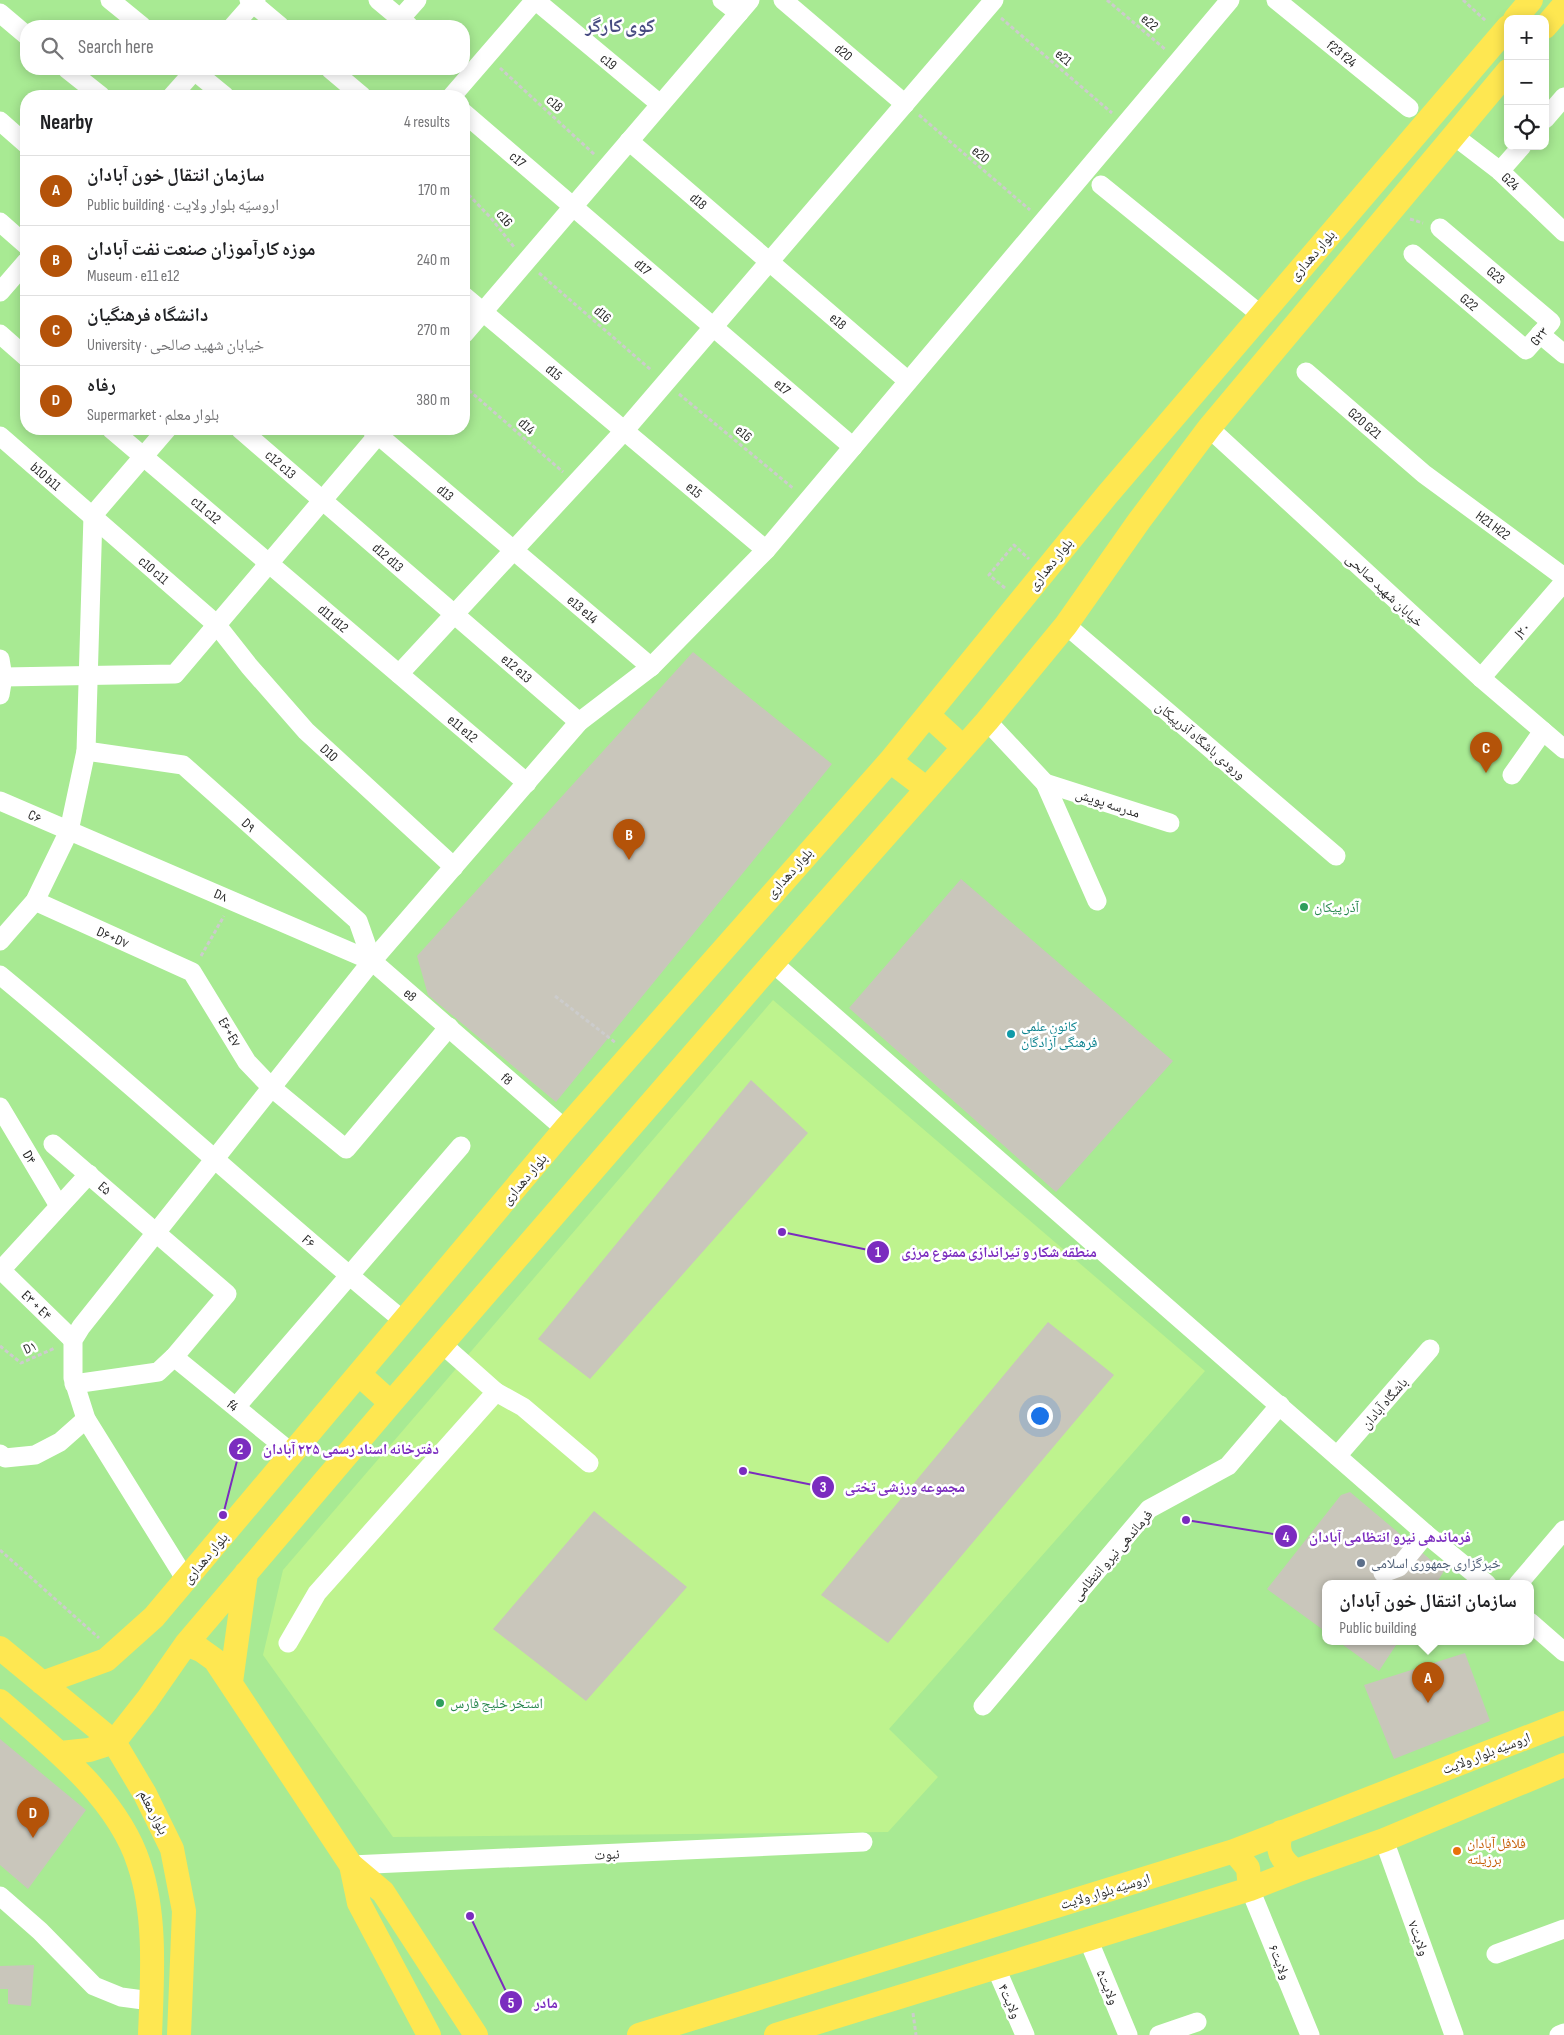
<!DOCTYPE html>
<meta charset="utf-8">
<style>
body{margin:0;font-family:"Sofia Sans Condensed","Noto Naskh Arabic",sans-serif;background:#f2f2f2;color:#202124}
.controls{position:absolute;right:15px;top:15px;display:grid;overflow:hidden;border-radius:10px;box-shadow:0 2px 12px #0003}
.controls button{width:45px;height:45px;display:grid;place-items:center;padding:0;border:0;border-bottom:1px solid #e0e0e0;background:#fff;color:#202124;font:25px sans-serif}
.you{position:absolute;left:1039px;top:1415px;width:18px;height:18px;margin:-12px;border:4px solid #fff;border-radius:50%;background:#1a73e8;box-shadow:0 0 0 8px #1a73e833}
.badge{display:grid;place-items:center;width:32px;height:32px;border-radius:50%;background:#b45309;color:#fff;font-size:16px;font-weight:700}
.pin{position:absolute;translate:-50% -41px;filter:drop-shadow(0 1px 2px #0008)}
.pin::after{content:'';position:absolute;top:26px;width:18px;height:15px;background:inherit;clip-path:polygon(0 0,100% 0,50% 100%)}
.popup{position:absolute;left:1322px;top:1580px;width:212px;height:65px;box-sizing:border-box;display:grid;place-content:center;border-radius:10px;background:#fff;filter:drop-shadow(0 1px 4px #0005);font-size:16px;white-space:nowrap;color:#757577}
.popup b{font-size:19px;color:#202124}
.popup::after{content:'';position:absolute;left:50%;top:100%;margin-left:-10px;border:10px solid transparent;border-top-color:#fff}
.list{margin:0;padding:0;list-style:none}
h2{display:flex;justify-content:space-between;align-items:center;height:65px;margin:0;padding:0 20px;font-size:21px}
h2 small{font-size:16px;font-weight:400;color:#757577}
.list li{display:grid;grid-template-columns:32px 1fr auto;gap:15px;align-items:center;box-sizing:border-box;height:70px;padding:0 20px;border-top:1px solid #e0e0e0}
.list b{display:block;font-size:19px;white-space:nowrap}
.list p{margin:0;font-size:16px;white-space:nowrap;color:#757577}
.list em{font-size:16px;font-style:normal;color:#757577}
.icon{flex:none;width:28px;height:28px;fill:none;stroke:currentColor;stroke-width:2;stroke-linecap:round;stroke-linejoin:round}
.map{position:relative;flex:none;width:1564px;height:2035px;overflow:hidden}
.search{position:absolute;background:#fff;box-shadow:0 2px 12px #0003;left:20px;top:20px;width:450px;height:55px;display:flex;align-items:center;gap:12px;box-sizing:border-box;padding:0 18px;border-radius:20px;color:#757577;font-size:19px}
.panel{position:absolute;background:#fff;box-shadow:0 2px 12px #0003;left:20px;top:90px;width:450px;height:345px;border-radius:20px}
.map>svg:first-child{display:block}
.green{fill:#a8ea93;fill-rule:evenodd}
.pitch{fill:#bef38e}
.building{fill:#c9c6bb}
.lines{fill:none;stroke-linecap:round;stroke-linejoin:round}
.path{stroke:#ccc;stroke-width:3;stroke-dasharray:4 2.5;stroke-linecap:butt}
.minor{stroke:#fff;stroke-width:19}
.major{stroke:#fee751;stroke-width:24}
.leisure-dot{fill:#2e9e5b;stroke:#fff;stroke-width:2}
.culture-dot{fill:#0f9aa8;stroke:#fff;stroke-width:2}
.service-dot{fill:#5c6f8a;stroke:#fff;stroke-width:2}
.food-dot{fill:#e8710a;stroke:#fff;stroke-width:2}
.labels{text-anchor:middle;stroke-width:5;stroke-linejoin:round;paint-order:stroke}
.street-label{font-size:14px;fill:#2b2b2b;stroke:#fff}
.leisure-label{font-size:14px;fill:#27864d;stroke:#fff;text-anchor:start}
.culture-label{font-size:14px;fill:#0d838f;stroke:#fff;text-anchor:start}
.service-label{font-size:14px;fill:#4e5e75;stroke:#fff;text-anchor:start}
.food-label{font-size:14px;fill:#c56008;stroke:#fff;text-anchor:start}
.district-label{font-size:19px;font-weight:bold;fill:#474b81;stroke:#fff}
.leader{fill:none;stroke:#7b2cbf;stroke-width:2}
.callout-dot{fill:#7b2cbf;stroke:#fff;stroke-width:2}
.mark-label{font-size:15px;text-anchor:middle;font-weight:bold;fill:#fff}
.callout-label{font-size:15px;text-anchor:middle;font-weight:bold;fill:#7b2cbf;stroke:#fff;stroke-width:5;stroke-linejoin:round;paint-order:stroke}
</style>
<div class="map">
<svg width="1564" height="2035" viewBox="0 0 1564 2035">
<rect width="100%" height="100%" fill="#eee8dc"/>
<path class="green" d="M0 0H1564V2035H0ZM1508 19H1545V146H1508ZM26 26H464V69H26ZM26 96H464V429H26ZM1326 1584H1530V1642H1326Z"/>
<path class="pitch" d="M773 1000 1205 1371 889 1729 938 1777 888 1832 393 1837 263 1655 283 1570Z"/>
<path class="building" d="M693 652 832 764 556 1102 428 995 417 956Z
M961 879 1173 1061 1056 1192 849 1008Z
M751 1080 808 1133 590 1379 538 1339Z
M1048 1322 1114 1375 888 1643 821 1595Z
M1350 1492 1444 1571 1436 1584H1326V1632L1267 1589 1341 1495Z
M594 1511 687 1587 586 1701 493 1629Z
M1339 1642H1398L1379 1671Z
M1465 1653 1490 1721 1394 1759 1364 1685Z
M0 1739 86 1810 28 1889 0 1865Z
M34 1965 31 2006 8 2004V1989H0V1966Z"/>
<g class="lines">
<path class="path" d="M1107 0 1166 50
M1463 0 1486 21
M1001 18 1112 113
M500 68 595 155
M919 115 1030 210
M464 190 491 218 514 247
M1410 219 1423 223
M539 273 651 370
M464 386 563 472
M679 394 794 489
M1005 588 989 575 1014 545 1029 559
M201 956 224 916
M555 996 616 1043
M0 1346 21 1363 55 1348
M0 1550 99 1638
M913 2013 916 2035"/>
<g class="minor">
<path d="M110 0 142 26"/>
<path d="M249 0 280 26"/>
<path d="M378 0 409 26"/>
<path id="s1" d="M535 0 660 104"/>
<path d="M722 0 739 13"/>
<path id="s2" d="M783 0 905 104"/>
<path id="s3" d="M1276 0 1409 108"/>
<path d="M0 13 26 35"/>
<path d="M400 19 417 0"/>
<path d="M233 26 256 0"/>
<path d="M67 69 101 96"/>
<path d="M192 69 225 96"/>
<path d="M330 69 362 96"/>
<path d="M172 96 196 69"/>
<path d="M452 96 535 0"/>
<path id="s4" d="M464 113 853 447"/>
<path d="M1545 119 1564 97"/>
<path d="M0 121 26 144"/>
<path id="s5" d="M1453 135 1500 171 1564 232"/>
<path id="s6" d="M629 141 908 381"/>
<path d="M1500 171 1522 146"/>
<path d="M1101 185 1261 315"/>
<path d="M0 222 26 245"/>
<path id="s7" d="M1413 254 1526 350 1551 322 1440 228"/>
<path d="M0 292 26 262"/>
<path id="s8" d="M464 296 766 550"/>
<path d="M0 334 26 357"/>
<path d="M464 334 750 0"/>
<path d="M1540 334 1564 354"/>
<path id="s9" d="M1306 372 1424 474 1564 577"/>
<path d="M1209 428 1481 678 1564 749"/>
<path id="s10" d="M111 429 527 783"/>
<path id="s11" d="M240 429 579 722"/>
<path id="s12" d="M371 429 651 667"/>
<path id="s13" d="M0 436 216 624 249 666 306 731 454 867"/>
<path d="M1066 625 1336 856"/>
<path d="M0 659 3 677 0 695"/>
<path d="M399 674 624 431 994 0"/>
<path d="M3 677 175 674 383 429"/>
<path d="M1481 678 1564 582"/>
<path d="M987 721 1045 783 1097 901"/>
<path d="M86 751 183 765 358 921 372 961"/>
<path d="M1512 775 1543 731"/>
<path d="M1045 783 1170 823"/>
<path id="s14" d="M0 801 372 961 565 1129"/>
<path d="M35 901 192 972 247 1062 272 1088 346 1149 449 1027"/>
<path d="M0 941 35 901 69 831 86 751 93 515 167 429"/>
<path d="M773 963 1426 1534 1487 1584"/>
<path d="M0 975C137 1088 268 1209 405 1322"/>
<path d="M0 1107 59 1206"/>
<path d="M53 1144 227 1294 174 1357 158 1372 74 1384"/>
<path d="M0 1269 73 1340"/>
<path d="M1 1270 89 1174"/>
<path id="s15" d="M174 1357 293 1454"/>
<path d="M496 1392 523 1407 589 1463"/>
<path d="M236 1407 461 1146"/>
<path d="M0 1454 5 1458 35 1455 60 1442 86 1419"/>
<path d="M1337 1456 1430 1349"/>
<path d="M1383 1573 1399 1567 1426 1534"/>
<path d="M186 1580 86 1419 73 1378V1340L81 1327 372 961 579 722 651 667 766 550 1230 0"/>
<path d="M1518 1584 1564 1530"/>
<path d="M1530 1622 1564 1652"/>
<path d="M288 1643 317 1593 496 1392 442 1344"/>
<path d="M983 1706 1149 1509 1228 1466 1280 1405"/>
<path d="M1384 1840 1454 2035"/>
<path d="M351 1865 863 1842"/>
<path d="M1250 1889 1310 2035"/>
<path d="M0 1896 40 1931 94 1986 121 1997 151 2001"/>
<path d="M1088 1939 1128 2035"/>
<path d="M1496 1954 1564 1929"/>
<path d="M996 1968 1025 2035"/>
<path d="M1159 2035 1197 2022"/>
<path d="M1559 2035 1564 2033"/>
</g>
<path class="major" d="M1515 19 1531 0
M1545 27 1564 5
M928 715 963 747
M890 761 927 789
M360 1375 391 1403
M186 1644 201 1650 215 1660 351 1865 383 1892 476 2035
M0 1648 114 1742 145 1794 172 1849 184 1911 179 2035
M231 1682 246 1573
M42 1683 106 1660 154 1617 565 1129 890 761 1107 495 1508 27
M0 1701C51 1745 118 1798 139 1864 157 1917 152 1980 150 2035
M114 1742 147 1700 186 1644 391 1403 757 981 987 721 1066 625 1139 521 1209 428 1508 71
M60 1753 89 1750 114 1742
M1281 1832C1276 1850 1280 1860 1296 1871
M1234 1851 1248 1868 1250 1889
M351 1865 359 1903 429 2035
M639 2035 1234 1851 1564 1723
M776 2035 1250 1889 1296 1871 1384 1840 1564 1765"/>
</g>
<g class="leisure-dot">
<circle cx="1304" cy="907" r="5"/>
<circle cx="440" cy="1703" r="5"/>
</g>
<circle class="culture-dot" cx="1011" cy="1034" r="5"/>
<circle class="service-dot" cx="1361" cy="1563" r="5"/>
<circle class="food-dot" cx="1457" cy="1851" r="5"/>
<g class="labels">
<g class="street-label">
<text transform="translate(1150 22) rotate(40)" y="5">e22</text>
<text dy="5" stroke="none"><textPath href="#s2" startOffset="80">d20</textPath></text>
<text dy="5" stroke="none"><textPath href="#s3" startOffset="85">f23 f24</textPath></text>
<text transform="translate(1064 57) rotate(40)" y="5">e21</text>
<text dy="5" stroke="none"><textPath href="#s1" startOffset="96">c19</textPath></text>
<text transform="translate(555 103) rotate(42)" y="5">c18</text>
<text transform="translate(981 154) rotate(40)" y="5">e20</text>
<text dy="5" stroke="none"><textPath href="#s4" startOffset="71">c17</textPath></text>
<text dy="5" stroke="none"><textPath href="#s5" startOffset="74">G24</textPath></text>
<text dy="5" stroke="none"><textPath href="#s6" startOffset="92">d18</textPath></text>
<text transform="translate(505 218) rotate(50)" y="5">c16</text>
<text transform="translate(1312 255) rotate(-49)" y="5">بلوار دهداری</text>
<text dy="5" stroke="none"><textPath href="#s4" startOffset="236">d17</textPath></text>
<text transform="translate(1496 275) rotate(40)" y="5">G23</text>
<text dy="5" stroke="none"><textPath href="#s7" startOffset="74">G22</textPath></text>
<text transform="translate(603 314) rotate(41)" y="5">d16</text>
<text dy="5" stroke="none"><textPath href="#s6" startOffset="276">e18</textPath></text>
<text transform="translate(1539 336) rotate(-48)" y="5">G۲۳</text>
<text dy="5" stroke="none"><textPath href="#s8" startOffset="118">d15</textPath></text>
<text dy="5" stroke="none"><textPath href="#s4" startOffset="420">e17</textPath></text>
<text dy="5" stroke="none"><textPath href="#s9" startOffset="78">G20 G21</textPath></text>
<text transform="translate(527 426) rotate(41)" y="5">d14</text>
<text transform="translate(744 433) rotate(40)" y="5">e16</text>
<text dy="5" stroke="none"><textPath href="#s11" startOffset="54">c12 c13</textPath></text>
<text dy="5" stroke="none"><textPath href="#s13" startOffset="61">b10 b11</textPath></text>
<text dy="5" stroke="none"><textPath href="#s8" startOffset="301">e15</textPath></text>
<text dy="5" stroke="none"><textPath href="#s12" startOffset="98">d13</textPath></text>
<text dy="5" stroke="none"><textPath href="#s10" startOffset="125">c11 c12</textPath></text>
<text dy="5" stroke="none"><textPath href="#s9" startOffset="242">H21 H22</textPath></text>
<text dy="5" stroke="none"><textPath href="#s11" startOffset="196">d12 d13</textPath></text>
<text transform="translate(1050 564) rotate(-51)" y="5">بلوار دهداری</text>
<text dy="5" stroke="none"><textPath href="#s13" startOffset="204">c10 c11</textPath></text>
<text transform="translate(1385 590) rotate(43)" y="5">خیابان شهید صالحی</text>
<text dy="5" stroke="none"><textPath href="#s12" startOffset="278">e13 e14</textPath></text>
<text dy="5" stroke="none"><textPath href="#s10" startOffset="292">d11 d12</textPath></text>
<text transform="translate(1522 630) rotate(-49)" y="5">J۲۰</text>
<text dy="5" stroke="none"><textPath href="#s11" startOffset="366">e12 e13</textPath></text>
<text dy="5" stroke="none"><textPath href="#s10" startOffset="462">e11 e12</textPath></text>
<text transform="translate(1201 740) rotate(40)" y="5">ورودی باشگاه آذرپیکان</text>
<text dy="5" stroke="none"><textPath href="#s13" startOffset="458">D10</textPath></text>
<text transform="translate(1108 803) rotate(18)" y="5">مدرسه پویش</text>
<text transform="translate(35 816) rotate(23)" y="5">C۶</text>
<text transform="translate(249 825) rotate(42)" y="5">D۹</text>
<text transform="translate(789 873) rotate(-48)" y="5">بلوار دهداری</text>
<text transform="translate(221 895) rotate(23)" y="5">D۸</text>
<text transform="translate(113 937) rotate(24)" y="5">D۶+D۷</text>
<text dy="5" stroke="none"><textPath href="#s14" startOffset="456">e8</textPath></text>
<text transform="translate(230 1032) rotate(60)" y="5">E۶+E۷</text>
<text dy="5" stroke="none"><textPath href="#s14" startOffset="584">f8</textPath></text>
<text transform="translate(30 1157) rotate(59)" y="5">D۴</text>
<text transform="translate(524 1179) rotate(-50)" y="5">بلوار دهداری</text>
<text transform="translate(105 1188) rotate(41)" y="5">E۵</text>
<text transform="translate(309 1241) rotate(41)" y="5">F۶</text>
<text transform="translate(37 1305) rotate(44)" y="5">E۳ + E۴</text>
<text transform="translate(30 1347) rotate(-24)" y="5">D۱</text>
<text transform="translate(1384 1403) rotate(-49)" y="5">باشگاه آبادان</text>
<text dy="5" stroke="none"><textPath href="#s15" startOffset="76">f4</textPath></text>
<text transform="translate(1112 1555) rotate(-49)" y="5">فرماندهی نیرو انتظامی</text>
<text transform="translate(205 1558) rotate(-50)" y="5">بلوار دهداری</text>
<text transform="translate(1486 1753) rotate(-21)" y="5">اروسیّه بلوار ولایت</text>
<text transform="translate(154 1812) rotate(63)" y="5">بلوار معلم</text>
<text transform="translate(607 1854) rotate(-3)" y="5">نبوت</text>
<text transform="translate(1105 1891) rotate(-17)" y="5">اروسیّه بلوار ولایت</text>
<text transform="translate(1419 1938) rotate(70)" y="5">ولایت۷</text>
<text transform="translate(1280 1962) rotate(68)" y="5">ولایت۶</text>
<text transform="translate(1108 1987) rotate(67)" y="5">ولایت۵</text>
<text transform="translate(1010 2001) rotate(66)" y="5">ولایت۴</text>
</g>
<g class="leisure-label">
<text x="1314" y="912">آذر پیکان</text>
<text x="450" y="1708">استخر خلیج فارس</text>
</g>
<g class="culture-label">
<text x="1021" y="1031">کانون علمی<tspan x="1021" dy="16">فرهنگی آزادگان</tspan></text>
</g>
<g class="service-label">
<text x="1371" y="1568">خبرگزاری جمهوری اسلامی</text>
</g>
<g class="food-label">
<text x="1467" y="1848">فلافل آبادان<tspan x="1467" dy="16">برزیلته</tspan></text>
</g>
<g class="district-label">
<text x="620" y="32">کوی کارگر</text>
</g>
</g>
<path class="leader" d="M782 1232L878 1252M223 1515L240 1449M743 1471L823 1487M1186 1520L1286 1536M470 1916L511 2002"/>
<g class="callout-dot">
<circle cx="782" cy="1232" r="5"/>
<circle cx="223" cy="1515" r="5"/>
<circle cx="743" cy="1471" r="5"/>
<circle cx="1186" cy="1520" r="5"/>
<circle cx="470" cy="1916" r="5"/>
<circle cx="878" cy="1252" r="12"/>
<circle cx="240" cy="1449" r="12"/>
<circle cx="823" cy="1487" r="12"/>
<circle cx="1286" cy="1536" r="12"/>
<circle cx="511" cy="2002" r="12"/>
</g>
<g class="mark-label">
<text x="878" y="1257">1</text>
<text x="240" y="1454">2</text>
<text x="823" y="1492">3</text>
<text x="1286" y="1542">4</text>
<text x="511" y="2008">5</text>
</g>
<g class="callout-label">
<text x="999" y="1257">منطقه شکار و تیراندازی ممنوع مرزی</text>
<text x="351" y="1454">دفترخانه اسناد رسمی ۲۲۵ آبادان</text>
<text x="905" y="1492">مجموعه ورزشی تختی</text>
<text x="1390" y="1542">فرماندهی نیرو انتظامی آبادان</text>
<text x="546" y="2008">مادر</text>
</g>
</svg>
<div class="controls">
<button>+</button>
<button>−</button>
<button><svg class="icon" aria-label="locate" viewBox="0 0 24 24"><circle cx="12" cy="12" r="6"/><path d="M12 2v4M12 18v4M2 12h4M18 12h4"/></svg></button>
</div>
<div class="you"></div>
<div class="pin badge" style="left:1428px;top:1703px">A</div>
<div class="popup"><b>سازمان انتقال خون آبادان</b>Public building</div>
<div class="pin badge" style="left:629px;top:860px">B</div>
<div class="pin badge" style="left:1486px;top:773px">C</div>
<div class="pin badge" style="left:33px;top:1838px">D</div>
<div class="search"><svg class="icon" aria-label="search" viewBox="0 0 24 24"><circle cx="10" cy="10" r="6"/><path d="M15 15l6 6"/></svg>Search here</div>
<section class="panel">
<h2>Nearby<small>4 results</small></h2>
<ul class="list">
<li><span class="badge">A</span><div><b>سازمان انتقال خون آبادان</b><p>Public building · اروسیّه بلوار ولایت</p></div><em>170 m</em></li>
<li><span class="badge">B</span><div><b>موزه کارآموزان صنعت نفت آبادان</b><p>Museum · e11 e12</p></div><em>240 m</em></li>
<li><span class="badge">C</span><div><b>دانشگاه فرهنگیان</b><p>University · خیابان شهید صالحی</p></div><em>270 m</em></li>
<li><span class="badge">D</span><div><b>رفاه</b><p>Supermarket · بلوار معلم</p></div><em>380 m</em></li>
</ul>
</section>
</div>
